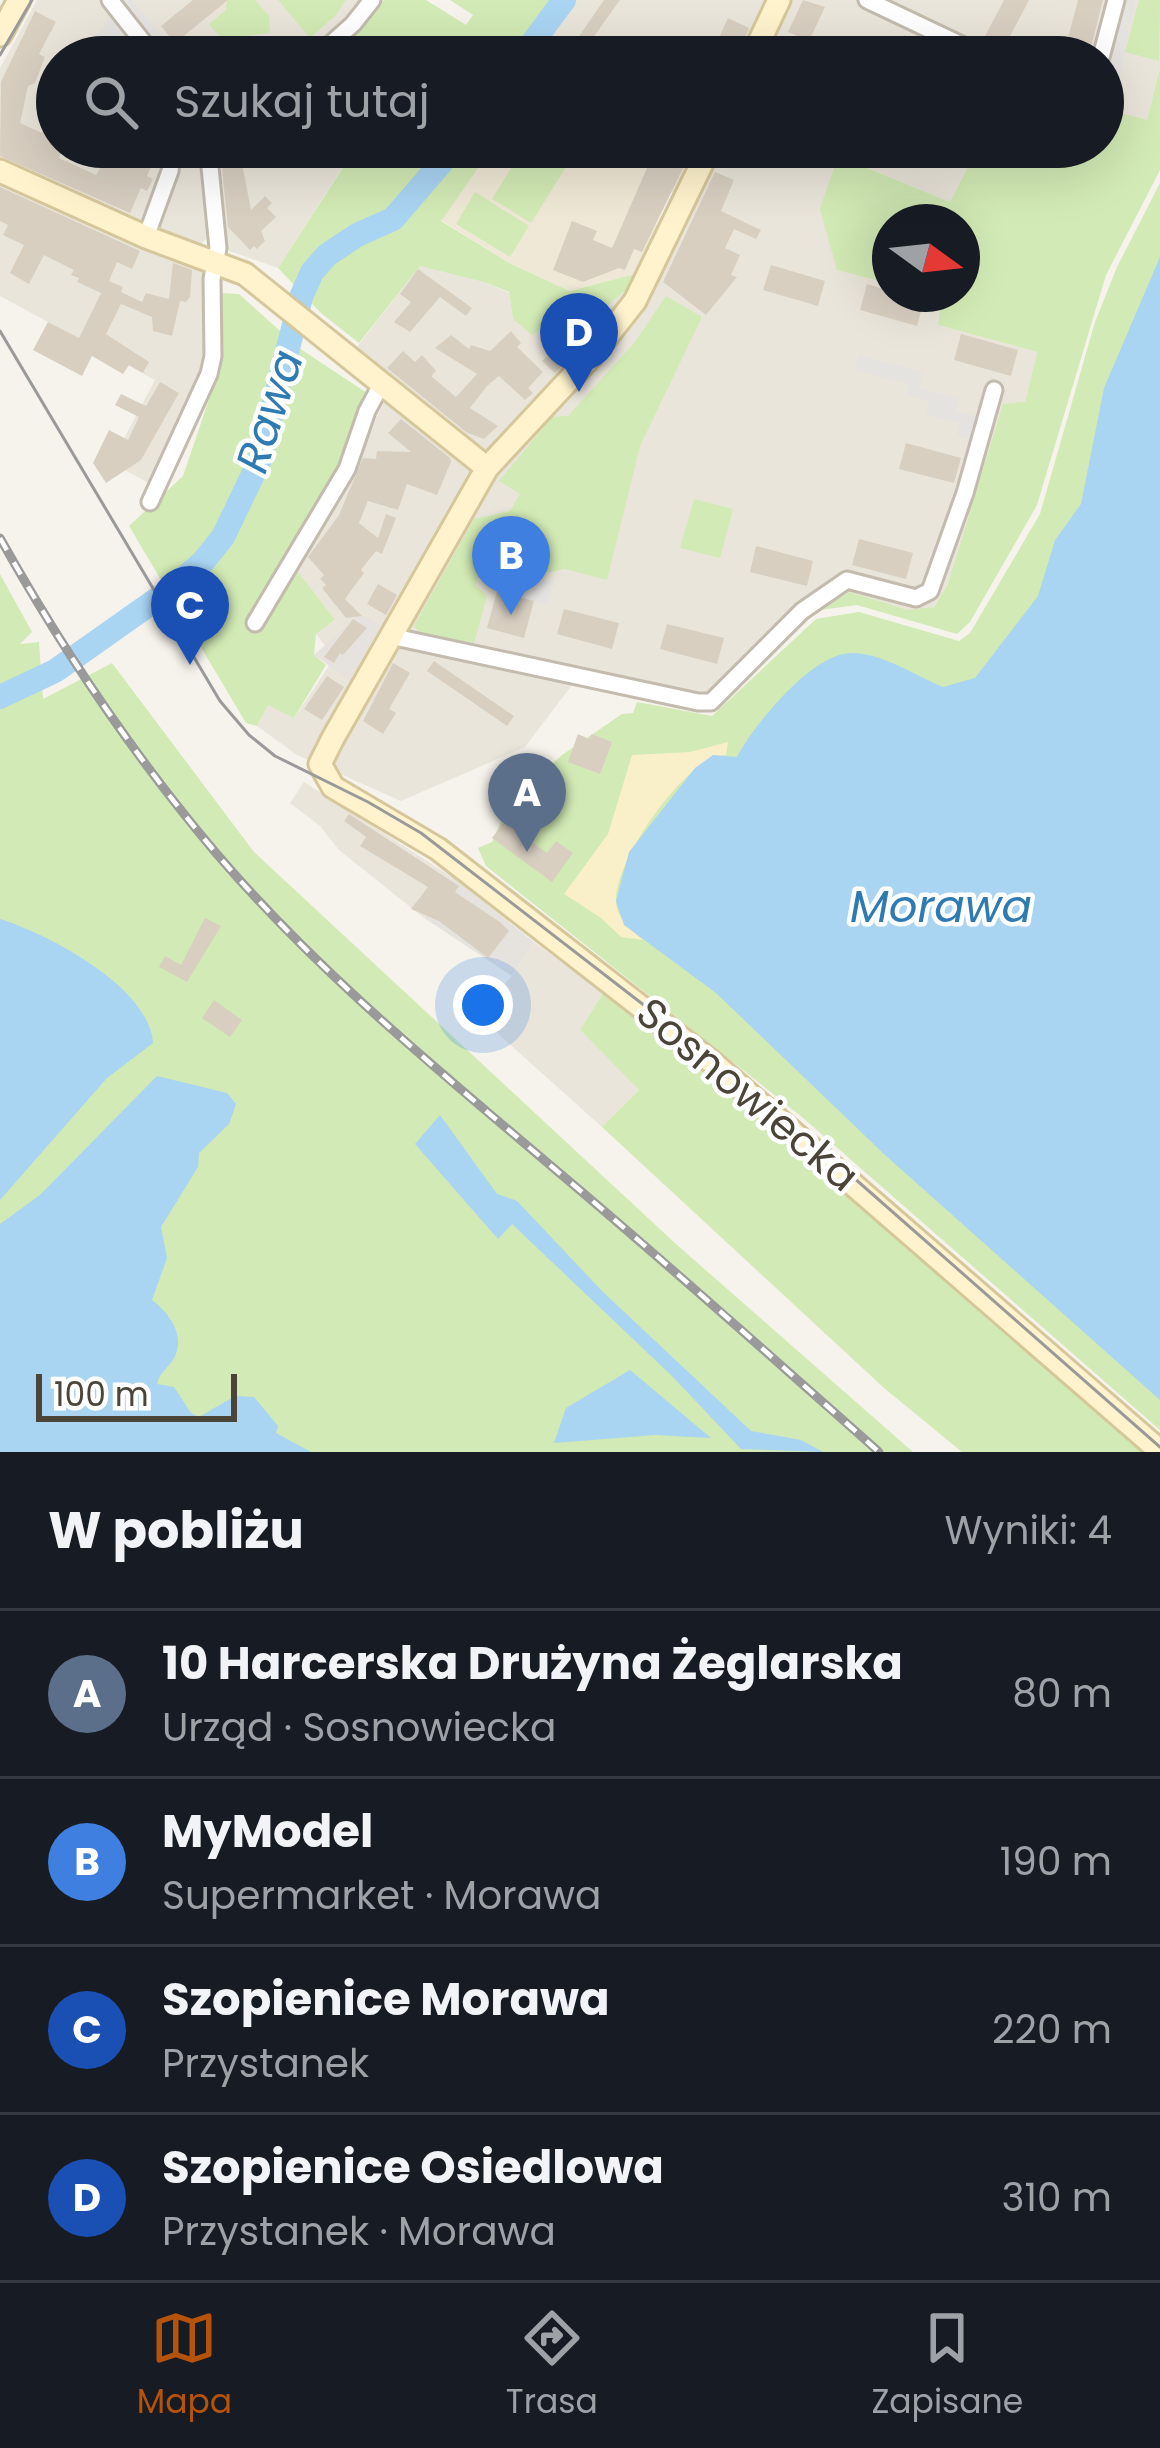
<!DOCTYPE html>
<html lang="pl">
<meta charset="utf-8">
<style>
body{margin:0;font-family:Poppins,sans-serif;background:#20242c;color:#f1f3f6}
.compass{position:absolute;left:872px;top:204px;width:108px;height:108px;border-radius:50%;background:#171b24;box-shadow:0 12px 48px #0002;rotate:105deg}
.scale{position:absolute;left:36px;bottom:30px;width:201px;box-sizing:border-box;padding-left:12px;border:6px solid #4b4439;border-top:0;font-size:33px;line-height:42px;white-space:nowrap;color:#4b4439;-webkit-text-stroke:9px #fff;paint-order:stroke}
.you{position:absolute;left:483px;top:1005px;width:42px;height:42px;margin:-30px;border:9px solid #fff;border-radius:50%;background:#1a73e8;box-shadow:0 0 0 18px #1a73e833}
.badge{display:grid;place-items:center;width:78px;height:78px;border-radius:50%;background:#b45309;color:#fff;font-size:39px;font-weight:700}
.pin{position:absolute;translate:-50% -99px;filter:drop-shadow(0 3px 6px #0008)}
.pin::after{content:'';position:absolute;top:63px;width:42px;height:36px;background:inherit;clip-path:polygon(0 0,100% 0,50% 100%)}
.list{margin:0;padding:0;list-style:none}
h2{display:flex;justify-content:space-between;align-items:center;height:156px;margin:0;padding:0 48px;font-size:51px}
h2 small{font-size:39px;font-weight:400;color:#9ea1a6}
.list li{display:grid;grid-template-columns:78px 1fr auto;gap:36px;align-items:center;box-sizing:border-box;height:168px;padding:0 48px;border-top:3px solid #363941}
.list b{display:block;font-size:45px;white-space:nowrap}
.list p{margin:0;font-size:39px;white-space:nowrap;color:#9ea1a6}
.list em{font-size:39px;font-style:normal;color:#9ea1a6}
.icon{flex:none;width:66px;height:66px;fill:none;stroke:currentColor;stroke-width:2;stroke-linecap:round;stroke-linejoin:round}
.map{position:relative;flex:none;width:1160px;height:1452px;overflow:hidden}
.search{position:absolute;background:#171b24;box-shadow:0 12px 48px #0002;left:36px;right:36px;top:36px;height:132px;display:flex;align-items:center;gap:30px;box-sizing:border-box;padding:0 42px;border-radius:66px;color:#9ea1a6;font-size:45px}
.sheet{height:828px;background:#171b24}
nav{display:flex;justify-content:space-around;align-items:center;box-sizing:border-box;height:168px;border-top:3px solid #363941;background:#171b24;font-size:33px;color:#9ea1a6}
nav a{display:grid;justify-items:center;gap:6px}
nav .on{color:#b45309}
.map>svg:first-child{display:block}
.residential{fill:#eae5da}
.industrial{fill:#e6e2dd}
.education{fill:#efe8d6}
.green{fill:#d2eab5}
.sand{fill:#f9efc9}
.parking{fill:#e5e3e0}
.water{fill:#a9d4f2}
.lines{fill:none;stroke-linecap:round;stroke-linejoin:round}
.river{stroke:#a9d4f2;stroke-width:24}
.building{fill:#d8cfc1}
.street-casing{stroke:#c2bbae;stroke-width:21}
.secondary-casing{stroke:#d6c79b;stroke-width:27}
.street{stroke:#fff;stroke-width:15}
.secondary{stroke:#fff3cd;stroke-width:21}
.tram{stroke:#9a9a9a;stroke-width:3}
.rail-casing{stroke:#9a9a9a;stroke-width:9}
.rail{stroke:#fff;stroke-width:4.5;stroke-dasharray:14;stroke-linecap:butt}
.labels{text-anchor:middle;stroke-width:9;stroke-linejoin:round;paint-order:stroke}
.street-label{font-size:42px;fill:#4b4439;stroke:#fff}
.water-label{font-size:45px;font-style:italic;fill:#2e7ab2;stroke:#fff}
</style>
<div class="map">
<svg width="1160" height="1452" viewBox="0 0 1160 1452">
<rect width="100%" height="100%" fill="#f6f3ec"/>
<path class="residential" d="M37 0H364L317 47 310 46 301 57H57V147H198L209 237 196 247 0 166V68Z
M576 0H1160V68L1147 121 1103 108V57H538Z
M218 147H323L346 162 278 268 224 249 213 155Z
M698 147H978L950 202 838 156V270L890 284V294L941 297 938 325 1037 352 1025 402 948 584 933 608 908 610 850 592 807 620 708 710 572 685 525 747 401 801 297 755 257 726 268 705 295 717 334 658 316 634 334 621 291 564 361 448 390 391 349 357 420 266 487 283 509 293 513 319 554 313 599 327 606 307 627 289 657 240Z
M0 174 205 267 207 335 202 373 151 484 111 463 155 380 0 296Z
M304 782 452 877 424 918 339 850 320 826 290 803Z
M534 942 603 993 580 1030 639 1090 602 1127 476 1014 512 976Z"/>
<path class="industrial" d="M359 614 381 625 349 680 314 655Z
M452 877 534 942 512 976 424 918Z"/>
<path class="education" d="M493 147H647L686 165 677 193 671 192 656 224 662 228 657 237 635 274 570 291 511 264 441 220Z"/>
<path class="green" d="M227 0H255L269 16 270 33 221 39 209 24 226 10Z
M278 0H346L335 16 310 38Z
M384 0H426L466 25 473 15 450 0H576L537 57H331Z
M1139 0H1160L1159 61 1125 52Z
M1160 68V170L1106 275 1037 505 970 622 957 634 857 605 820 610 850 592 908 610 934 607 948 584 1003 404 1025 402 1037 352 938 325 941 298 928 294H962V222H890V284L837 270 820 209 838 156 950 202 978 147H1103V108L1147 120Z
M324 147H493L441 221 511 264 570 291 635 274 627 289 606 307 593 336 554 313 533 336 513 319 509 292 487 283 420 266 359 343 322 314 278 268 346 163Z
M524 147 578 148 531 223 492 199Z
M1160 183V1430L802 1117 486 866 478 848 492 842 509 803 562 755 622 714 633 713 637 702 712 716 816 619 859 612 959 641 970 633 1040 514 1095 322 1117 267Z
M475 192 529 226 510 257 456 224Z
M221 293 239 294 299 348 367 393 337 473 292 564 335 620 316 634 314 655 326 665 294 718 268 705 257 726 246 723 129 526 183 476 220 367Z
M666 296 702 317 640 446 607 580 565 569 539 574 489 560 482 564 476 585 487 596 474 643 419 633 414 626 474 519 510 511 520 494 499 481 552 417 568 416 635 342Z
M694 499 733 509 720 558 680 548Z
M0 574 32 632 20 644 39 642 43 699 112 663 254 852 676 1244 913 1452H0Z
M603 993 719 1085 1143 1452H962L884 1388 602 1127 639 1090 580 1030Z"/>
<path class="sand" d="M728 742 726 755C685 757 614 861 616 902 617 919 631 930 643 940L621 937 601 918 564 894 608 834 632 755 690 752Z"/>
<path class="parking" d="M123 0H132L178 57H147L141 50 136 57H124L94 38Z
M1124 0H1136L1113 107 1103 104V97Z
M859 355 923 372 919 388 959 398 956 411 979 417 973 441 957 436 959 423 926 415 929 401 907 395 909 384 855 370Z
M487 564 553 582 547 604 482 587Z"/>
<path class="water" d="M1160 257V1400L885 1155 716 993 624 925 616 901 629 852 695 768 713 755 737 757C754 725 814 650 854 653 886 655 914 675 943 687L975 678 1038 596 1055 540 1081 504 1104 388Z
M0 919C48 934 150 987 153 1043L107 1078 0 1200Z
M157 1076 227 1093 236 1104 229 1124 199 1153 198 1167 161 1227 167 1258 152 1300C170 1314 187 1337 173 1360 167 1369 160 1372 157 1384L174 1387 191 1413 199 1417 235 1396 254 1397 278 1426 276 1433 311 1452H0V1224L40 1195Z
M440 1115 497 1194 517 1201 602 1291 751 1431 801 1440 823 1452 741 1449 672 1376 512 1224 498 1239 415 1144Z
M630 1370 711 1438 655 1435 554 1443 566 1408Z"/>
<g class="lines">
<path class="river" d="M522 57 564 0
M0 697 55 671 167 592 202 563 223 537 259 462 301 297 312 272 327 255 357 235 393 219 455 147"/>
</g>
<path class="building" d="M193 0H228L175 43 161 26Z
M604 0H620L585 49 575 42Z
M803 0 825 7 809 41 788 32Z
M1004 0H1029L1004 48 984 38Z
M1078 0H1103L1094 36 1088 57H1063Z
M35 11 56 22 39 54 45 57 35 83 28 86 20 123 42 133 57 99V147H63L59 158 96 175 113 147 152 164 147 176 153 179 147 191 141 188 130 213 0 156 1 82Z
M728 18 749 28 736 57H720L712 53Z
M904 35 952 57H893Z
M239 148 251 210 265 196 272 203 267 208 276 217 261 231 265 241 257 249 254 246 250 250 228 227 222 169Z
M655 150 685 164 642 252 634 249 625 270 619 268 583 282 553 270 572 221 597 231 593 240 612 248Z
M715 172 734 180 721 211 761 230 756 239 734 229 725 248 740 255 731 275 737 277 706 315 663 282Z
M0 187 140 251 132 269 117 262 109 281 123 287 121 292 142 302 146 293 169 299 173 263 192 270 190 297 186 302 180 301 172 336 153 331 152 317 121 304 106 334 149 362 143 373 129 365 123 374 92 356 82 376 33 350 48 322 79 338 101 293 77 282 79 278 71 275 74 270 44 255 29 284 10 273 24 245 3 235 8 225 0 221Z
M771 265 825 281 818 306 763 290Z
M418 269 472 308 466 316 440 297 410 332 394 322 411 302 400 294Z
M867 284 890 291V294L924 300 917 326 860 310Z
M511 331 521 343 517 347 543 372 528 388 533 393 525 400 499 376 487 386 470 408 498 426 484 439 466 432 387 368 403 351 415 362 422 355 436 371 431 376 456 397 477 374 435 348 451 335 469 349 471 345 490 351Z
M570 332 583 343 555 373 542 361Z
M961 334 1018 350 1011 376 954 360Z
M160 382 179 393 141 460 106 483 93 463 109 430 128 440 139 417 115 405 121 394 146 406Z
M401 419 450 458 451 462 437 495 407 484 398 510 368 501 359 523 378 538 386 514 396 518 382 554 376 551 361 570 364 573 345 599 362 616 346 618 322 588 326 585 320 579 324 575 308 557 339 515 363 458 376 459 377 451 411 452 388 433Z
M906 443 961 458 954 483 899 469Z
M859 539 913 553 906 579 852 565Z
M756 546 813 561 807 586 750 572Z
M378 584 397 595 386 615 367 604Z
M497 591 534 601 524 638 487 628Z
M564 609 619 623 612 649 557 634Z
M353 619 367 628 343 655 336 650 340 653 334 663 324 657Z
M667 624 724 638 717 664 660 649Z
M434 661 514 716 507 726 427 671Z
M393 663 410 673 389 709 396 713 383 734 363 721Z
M327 676 344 687 322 720 304 709Z
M578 734 589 739 592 734 612 742 600 774 568 762Z
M349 814 459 886 455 892 500 922 509 931 488 958 439 921 411 909 428 887 360 846 366 837 344 821Z
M504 822 547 853 556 841 573 853 552 882 492 838Z
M205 918 221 926 187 982 159 967 165 956 181 965Z
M214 1000 242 1020 230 1037 202 1018Z"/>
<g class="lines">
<g class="street-casing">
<path id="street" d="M110 0 155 57
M867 0 987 57
M316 57 353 24 372 0
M1101 57 1116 0
M146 237 170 171 171 163 160 147
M150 502 209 374 213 356 212 279 218 248 208 147
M255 623 347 469 367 411 382 383
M390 636 698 702H711L802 611 847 580 916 598 930 591 965 493 994 390"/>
</g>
<g class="secondary-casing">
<path id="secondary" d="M0 35 19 0
M752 57 779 0
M710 147 635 301 595 352 487 468 333 738 320 764 333 787 438 849 713 1063 1160 1451
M0 171 146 237 245 274 487 468"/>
</g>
<use href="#street" class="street"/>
<use href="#secondary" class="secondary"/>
<path class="tram" d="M0 55 32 0
M0 331 220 701 249 735 275 756 368 802 421 833 658 1016 837 1163 1160 1447"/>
<g class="rail-casing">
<path id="rail" d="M0 538C62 649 134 756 216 853 319 974 443 1074 563 1176 670 1266 774 1359 879 1452"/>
</g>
<use href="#rail" class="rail"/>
</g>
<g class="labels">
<g class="street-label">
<text transform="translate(748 1094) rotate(40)" y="15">Sosnowiecka</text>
</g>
<g class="water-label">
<text transform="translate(269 411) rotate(-72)" y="16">Rawa</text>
<text x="941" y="922">Morawa</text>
</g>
</g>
</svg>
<svg class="compass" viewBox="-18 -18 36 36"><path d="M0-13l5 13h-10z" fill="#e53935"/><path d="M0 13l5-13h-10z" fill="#9ea1a6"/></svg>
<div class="scale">100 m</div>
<div class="you"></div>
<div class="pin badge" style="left:527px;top:852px;background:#5c6f8a">A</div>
<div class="pin badge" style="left:511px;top:615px;background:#3f7fe0">B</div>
<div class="pin badge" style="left:190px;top:665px;background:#1a4fb4">C</div>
<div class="pin badge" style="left:579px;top:392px;background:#1a4fb4">D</div>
<div class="search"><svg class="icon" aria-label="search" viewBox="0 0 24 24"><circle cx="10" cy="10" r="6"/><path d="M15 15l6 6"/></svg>Szukaj tutaj</div>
</div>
<section class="sheet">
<h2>W pobliżu<small>Wyniki: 4</small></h2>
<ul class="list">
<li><span class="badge" style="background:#5c6f8a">A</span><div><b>10 Harcerska Drużyna Żeglarska</b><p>Urząd · Sosnowiecka</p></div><em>80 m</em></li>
<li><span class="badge" style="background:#3f7fe0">B</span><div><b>MyModel</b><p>Supermarket · Morawa</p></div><em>190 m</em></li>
<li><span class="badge" style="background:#1a4fb4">C</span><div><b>Szopienice Morawa</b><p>Przystanek</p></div><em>220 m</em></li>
<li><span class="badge" style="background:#1a4fb4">D</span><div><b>Szopienice Osiedlowa</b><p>Przystanek · Morawa</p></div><em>310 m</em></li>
</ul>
</section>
<nav>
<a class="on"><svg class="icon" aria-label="map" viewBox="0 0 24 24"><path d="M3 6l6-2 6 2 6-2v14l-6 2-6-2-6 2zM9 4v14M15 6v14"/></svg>Mapa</a>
<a><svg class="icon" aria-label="directions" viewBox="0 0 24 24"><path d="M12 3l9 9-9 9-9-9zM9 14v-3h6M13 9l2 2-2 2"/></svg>Trasa</a>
<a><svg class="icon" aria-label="saved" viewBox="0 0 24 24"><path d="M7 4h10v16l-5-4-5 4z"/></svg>Zapisane</a>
</nav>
